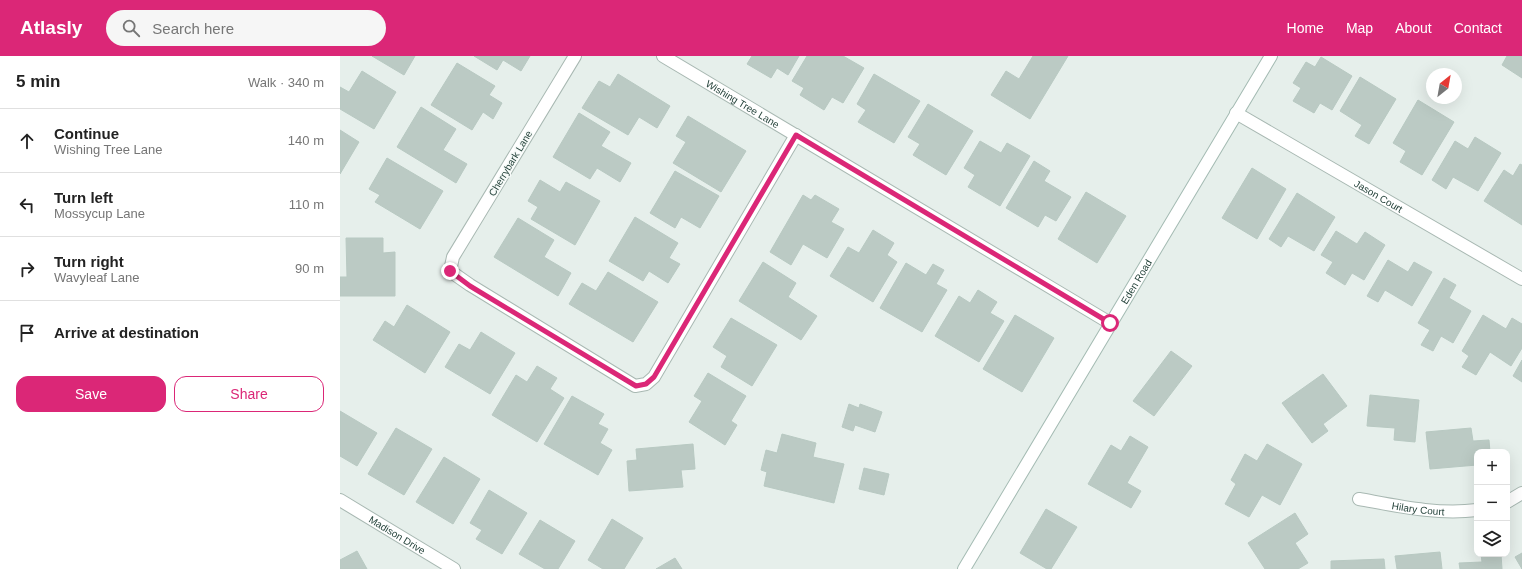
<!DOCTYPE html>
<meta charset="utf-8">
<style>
body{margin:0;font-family:Arial,sans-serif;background:#f6f6f6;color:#222}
.controls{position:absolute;right:12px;bottom:12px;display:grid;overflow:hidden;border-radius:8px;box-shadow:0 4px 16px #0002}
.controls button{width:36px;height:36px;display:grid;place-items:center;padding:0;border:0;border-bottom:1px solid #e0e0e0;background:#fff;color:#222;font:20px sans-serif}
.compass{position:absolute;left:1086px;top:12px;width:36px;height:36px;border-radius:50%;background:#fff;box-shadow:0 4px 16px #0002;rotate:31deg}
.stop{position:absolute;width:12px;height:12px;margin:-9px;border:3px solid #db2777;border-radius:50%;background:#fff}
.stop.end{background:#db2777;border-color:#fff;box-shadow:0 1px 4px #0008}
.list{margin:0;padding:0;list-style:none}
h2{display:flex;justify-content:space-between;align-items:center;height:52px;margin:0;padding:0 16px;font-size:17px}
h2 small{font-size:13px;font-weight:400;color:#767676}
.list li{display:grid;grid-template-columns:26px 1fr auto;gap:12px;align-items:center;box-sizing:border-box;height:64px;padding:0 16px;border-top:1px solid #e0e0e0}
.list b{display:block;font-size:15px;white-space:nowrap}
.list p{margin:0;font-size:13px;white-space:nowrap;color:#767676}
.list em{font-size:13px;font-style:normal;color:#767676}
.actions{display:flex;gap:8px;padding:12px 16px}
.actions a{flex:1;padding:9px 0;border:1px solid #db2777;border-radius:12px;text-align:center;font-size:14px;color:#db2777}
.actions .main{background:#db2777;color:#fff}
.icon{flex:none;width:22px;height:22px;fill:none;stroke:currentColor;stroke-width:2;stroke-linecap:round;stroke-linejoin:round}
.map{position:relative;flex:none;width:1182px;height:513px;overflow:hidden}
header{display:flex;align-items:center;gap:24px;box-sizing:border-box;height:56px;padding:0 20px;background:#db2777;color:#fff}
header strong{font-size:19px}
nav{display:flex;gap:22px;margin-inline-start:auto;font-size:14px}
.search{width:280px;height:36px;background:#f6f6f6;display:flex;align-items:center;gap:10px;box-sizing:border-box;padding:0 14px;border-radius:22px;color:#767676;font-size:15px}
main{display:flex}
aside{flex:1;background:#fff}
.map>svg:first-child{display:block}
.building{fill:#bbcac4;stroke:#b8c9c2}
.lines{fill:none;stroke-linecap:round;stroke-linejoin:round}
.street-casing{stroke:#a8b8b2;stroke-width:14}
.secondary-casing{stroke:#a4bbb3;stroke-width:14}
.street{stroke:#fff;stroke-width:12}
.secondary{stroke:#fff;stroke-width:12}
.route{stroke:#db2777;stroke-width:5}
.labels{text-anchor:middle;stroke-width:3;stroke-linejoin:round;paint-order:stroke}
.street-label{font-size:10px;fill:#24423a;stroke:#f7fbf9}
</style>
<header>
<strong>Atlasly</strong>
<div class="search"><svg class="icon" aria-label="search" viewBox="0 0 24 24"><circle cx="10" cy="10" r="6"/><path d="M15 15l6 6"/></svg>Search here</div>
<nav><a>Home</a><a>Map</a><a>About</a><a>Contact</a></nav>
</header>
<main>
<aside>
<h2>5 min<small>Walk · 340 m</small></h2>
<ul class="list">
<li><svg class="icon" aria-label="ahead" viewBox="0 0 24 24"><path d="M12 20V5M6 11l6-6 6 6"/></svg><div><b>Continue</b><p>Wishing Tree Lane</p></div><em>140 m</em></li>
<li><svg class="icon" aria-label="left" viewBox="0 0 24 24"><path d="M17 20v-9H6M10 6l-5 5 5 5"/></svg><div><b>Turn left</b><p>Mossycup Lane</p></div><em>110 m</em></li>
<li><svg class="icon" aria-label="right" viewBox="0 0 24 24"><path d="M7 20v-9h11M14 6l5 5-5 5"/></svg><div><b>Turn right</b><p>Wavyleaf Lane</p></div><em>90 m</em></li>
<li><svg class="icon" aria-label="arrive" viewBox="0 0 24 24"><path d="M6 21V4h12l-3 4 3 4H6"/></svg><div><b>Arrive at destination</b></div></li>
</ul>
<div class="actions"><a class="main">Save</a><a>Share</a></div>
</aside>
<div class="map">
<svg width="1182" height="513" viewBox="0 0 1182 513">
<rect width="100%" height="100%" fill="#e6efeb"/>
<path class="building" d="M32 0H75L64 19Z
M134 0H190L181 15 163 4 157 14Z
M412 0H459L448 19 437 12 431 22 407 8Z
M467 0H503L524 12 503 47 492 41 484 54 460 39 464 32 452 25Z
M693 0H728L690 63 651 39 666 15 679 23Z
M1167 0H1182V22L1162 9Z
M981 1 1012 20 992 54 980 47 974 57 953 45 961 32 953 27 966 6 975 11Z
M117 7 155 30 149 39 162 47 153 63 143 56 132 74 91 49Z
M22 15 56 36 34 73 0 53V31L9 36Z
M278 18 330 50 317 72 299 61 288 79 242 52 259 25 270 31Z
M534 18 580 45 554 87 518 66 526 54 517 48Z
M1020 21 1056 43 1029 88 1015 80 1022 69 1000 55Z
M1078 44 1114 66 1082 119 1060 106 1066 95 1053 87Z
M588 48 633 75 606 119 573 99 580 88 568 81Z
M81 51 116 73 103 94 127 108 116 127 57 91Z
M239 57 270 76 261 90 291 107 280 126 257 112 250 123 213 101Z
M348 60 406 95 381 136 333 107 346 86 336 80Z
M0 74 19 86 0 118Z
M1135 81 1161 97 1138 135 1113 121 1106 133 1092 124 1115 85 1128 93Z
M640 85 661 97 667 87 690 100 660 150 628 131 635 119 624 112Z
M47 102 103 135 80 173 35 146 40 139 29 133Z
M694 105 710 115 704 125 731 141 716 165 705 159 698 171 666 152Z
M1180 108 1182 109V169L1144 145 1164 114 1173 120Z
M912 112 946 133 917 183 882 162Z
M335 115 379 140 360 172 341 161 335 172 310 157Z
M200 124 220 136 226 126 260 145 235 189 191 163 198 151 188 145Z
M746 136 786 160 757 207 718 183Z
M957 137 995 161 974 195 948 180 941 191 929 183Z
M463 139 471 144 475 139 499 153 491 166 504 173 487 202 463 188 451 209 430 196Z
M295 161 338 187 329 202 340 208 328 227 309 215 303 225 269 205Z
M178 162 214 184 204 201 231 217 218 240 154 201Z
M533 174 554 187 547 199 557 206 533 246 490 220 508 191 519 197Z
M996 175 1017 188 1025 176 1045 189 1024 224 1012 217 1005 229 986 217 993 206 981 199Z
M6 182H43V197L55 196V240H0V221H7Z
M1048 204 1068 216 1074 206 1092 216 1072 250 1045 234 1038 246 1027 240Z
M423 206 456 227 448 241 477 260 461 284 399 245Z
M566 207 586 219 593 208 604 214 596 228 607 234 582 276 540 252Z
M268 216 318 246 293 286 229 248 242 227 256 235Z
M1104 222 1116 229 1109 242 1131 255 1113 287 1101 280 1093 295 1081 289 1090 274 1078 267Z
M638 234 657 246 650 257 664 265 639 306 595 280 619 240 630 247Z
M67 249 110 276 85 317 33 284 45 265 54 271Z
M675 259 714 282 682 336 643 313Z
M1143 259 1166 273 1172 262 1182 268V292L1171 310 1150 296 1136 319 1122 311 1129 300 1122 295Z
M391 262 437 289 412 330 381 311 387 300 373 291Z
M141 276 175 297 150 338 105 311 119 288 130 294Z
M831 295 852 310 814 360 793 345Z
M1182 304V326L1173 320Z
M197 310 217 322 210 333 224 342 197 386 152 359 176 319 187 326Z
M368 317 406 340 391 365 397 369 385 389 349 366 362 345 354 340Z
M983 318 1007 350 983 368 988 375 972 387 942 347Z
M1030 339 1079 344 1075 386 1054 384 1055 372 1027 370Z
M232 340 264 358 258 368 268 373 260 387 272 394 258 419 204 388Z
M509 348 519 352 520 348 542 356 535 376 515 369 513 375 502 371Z
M0 355 37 377 17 410 0 400Z
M56 372 92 393 64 439 28 418Z
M1131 372 1133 385 1149 384 1150 396H1137V409L1090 413 1086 376Z
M442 378 476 387 473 401 504 408 494 447 424 430 427 416 421 414 426 394 437 397Z
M790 380 808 391 787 427 801 435 791 452 748 428 771 389 781 395Z
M353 388 355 413 341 414 343 431 289 435 287 405 297 404 296 393Z
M927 388 962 408 940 449 922 439 909 461 885 448 896 428 891 424 905 398 917 405Z
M104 401 140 423 113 468 76 446Z
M524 412 549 418 544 439 519 433Z
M149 434 187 457 162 498 136 483 142 474 130 467Z
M706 453 737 471 711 513H707L680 497Z
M955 457 968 478 955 487 968 507 958 513H925L908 487Z
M272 463 303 482 284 513H263L248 504Z
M200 464 235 485 218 513H205L179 498Z
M17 495 27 513H0V504Z
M1100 496 1102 513H1057L1055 500Z
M1182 497V513L1175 501Z
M1141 498H1161L1162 513H1120L1119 507 1142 506Z
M335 502 342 513H316Z
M1044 503 1045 513H991V505Z"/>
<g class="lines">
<g class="street-casing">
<g id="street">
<path d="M235 0 113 201 110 215 130 229 295 330 306 328 314 321 456 79"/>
<path id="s1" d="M323 0 770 267"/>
<path id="s2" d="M896 57 1182 223"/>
<path id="s3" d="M1019 443C1058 450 1097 459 1137 454"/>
<path id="s4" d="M0 444 114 513"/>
<path d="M1167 446 1182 437"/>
</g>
</g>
<g class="secondary-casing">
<g id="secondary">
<path id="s5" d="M624 513 931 0"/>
</g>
</g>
<use href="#street" class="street"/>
<use href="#secondary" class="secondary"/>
</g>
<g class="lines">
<path class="route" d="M110 215 130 230 296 330 306 328 314 321 456 79 770 267"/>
</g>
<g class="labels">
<g class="street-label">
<text dy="4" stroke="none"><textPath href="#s1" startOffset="93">Wishing Tree Lane</textPath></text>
<text transform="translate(170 107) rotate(-59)" y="4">Cherrybark Lane</text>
<text dy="4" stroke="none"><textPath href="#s2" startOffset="165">Jason Court</textPath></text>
<text dy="4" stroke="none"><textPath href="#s5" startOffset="335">Eden Road</textPath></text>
<text dy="4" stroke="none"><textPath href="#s3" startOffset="60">Hilary Court</textPath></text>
<text dy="4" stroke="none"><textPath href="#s4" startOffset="67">Madison Drive</textPath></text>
</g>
</g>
</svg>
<div class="controls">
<button>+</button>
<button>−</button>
<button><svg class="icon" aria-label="layers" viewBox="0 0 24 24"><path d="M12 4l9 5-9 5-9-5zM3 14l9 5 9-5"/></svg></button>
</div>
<svg class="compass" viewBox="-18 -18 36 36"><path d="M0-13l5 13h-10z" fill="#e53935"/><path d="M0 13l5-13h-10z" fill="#767676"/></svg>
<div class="stop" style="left:770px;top:267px"></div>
<div class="stop end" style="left:110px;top:215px"></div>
</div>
</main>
